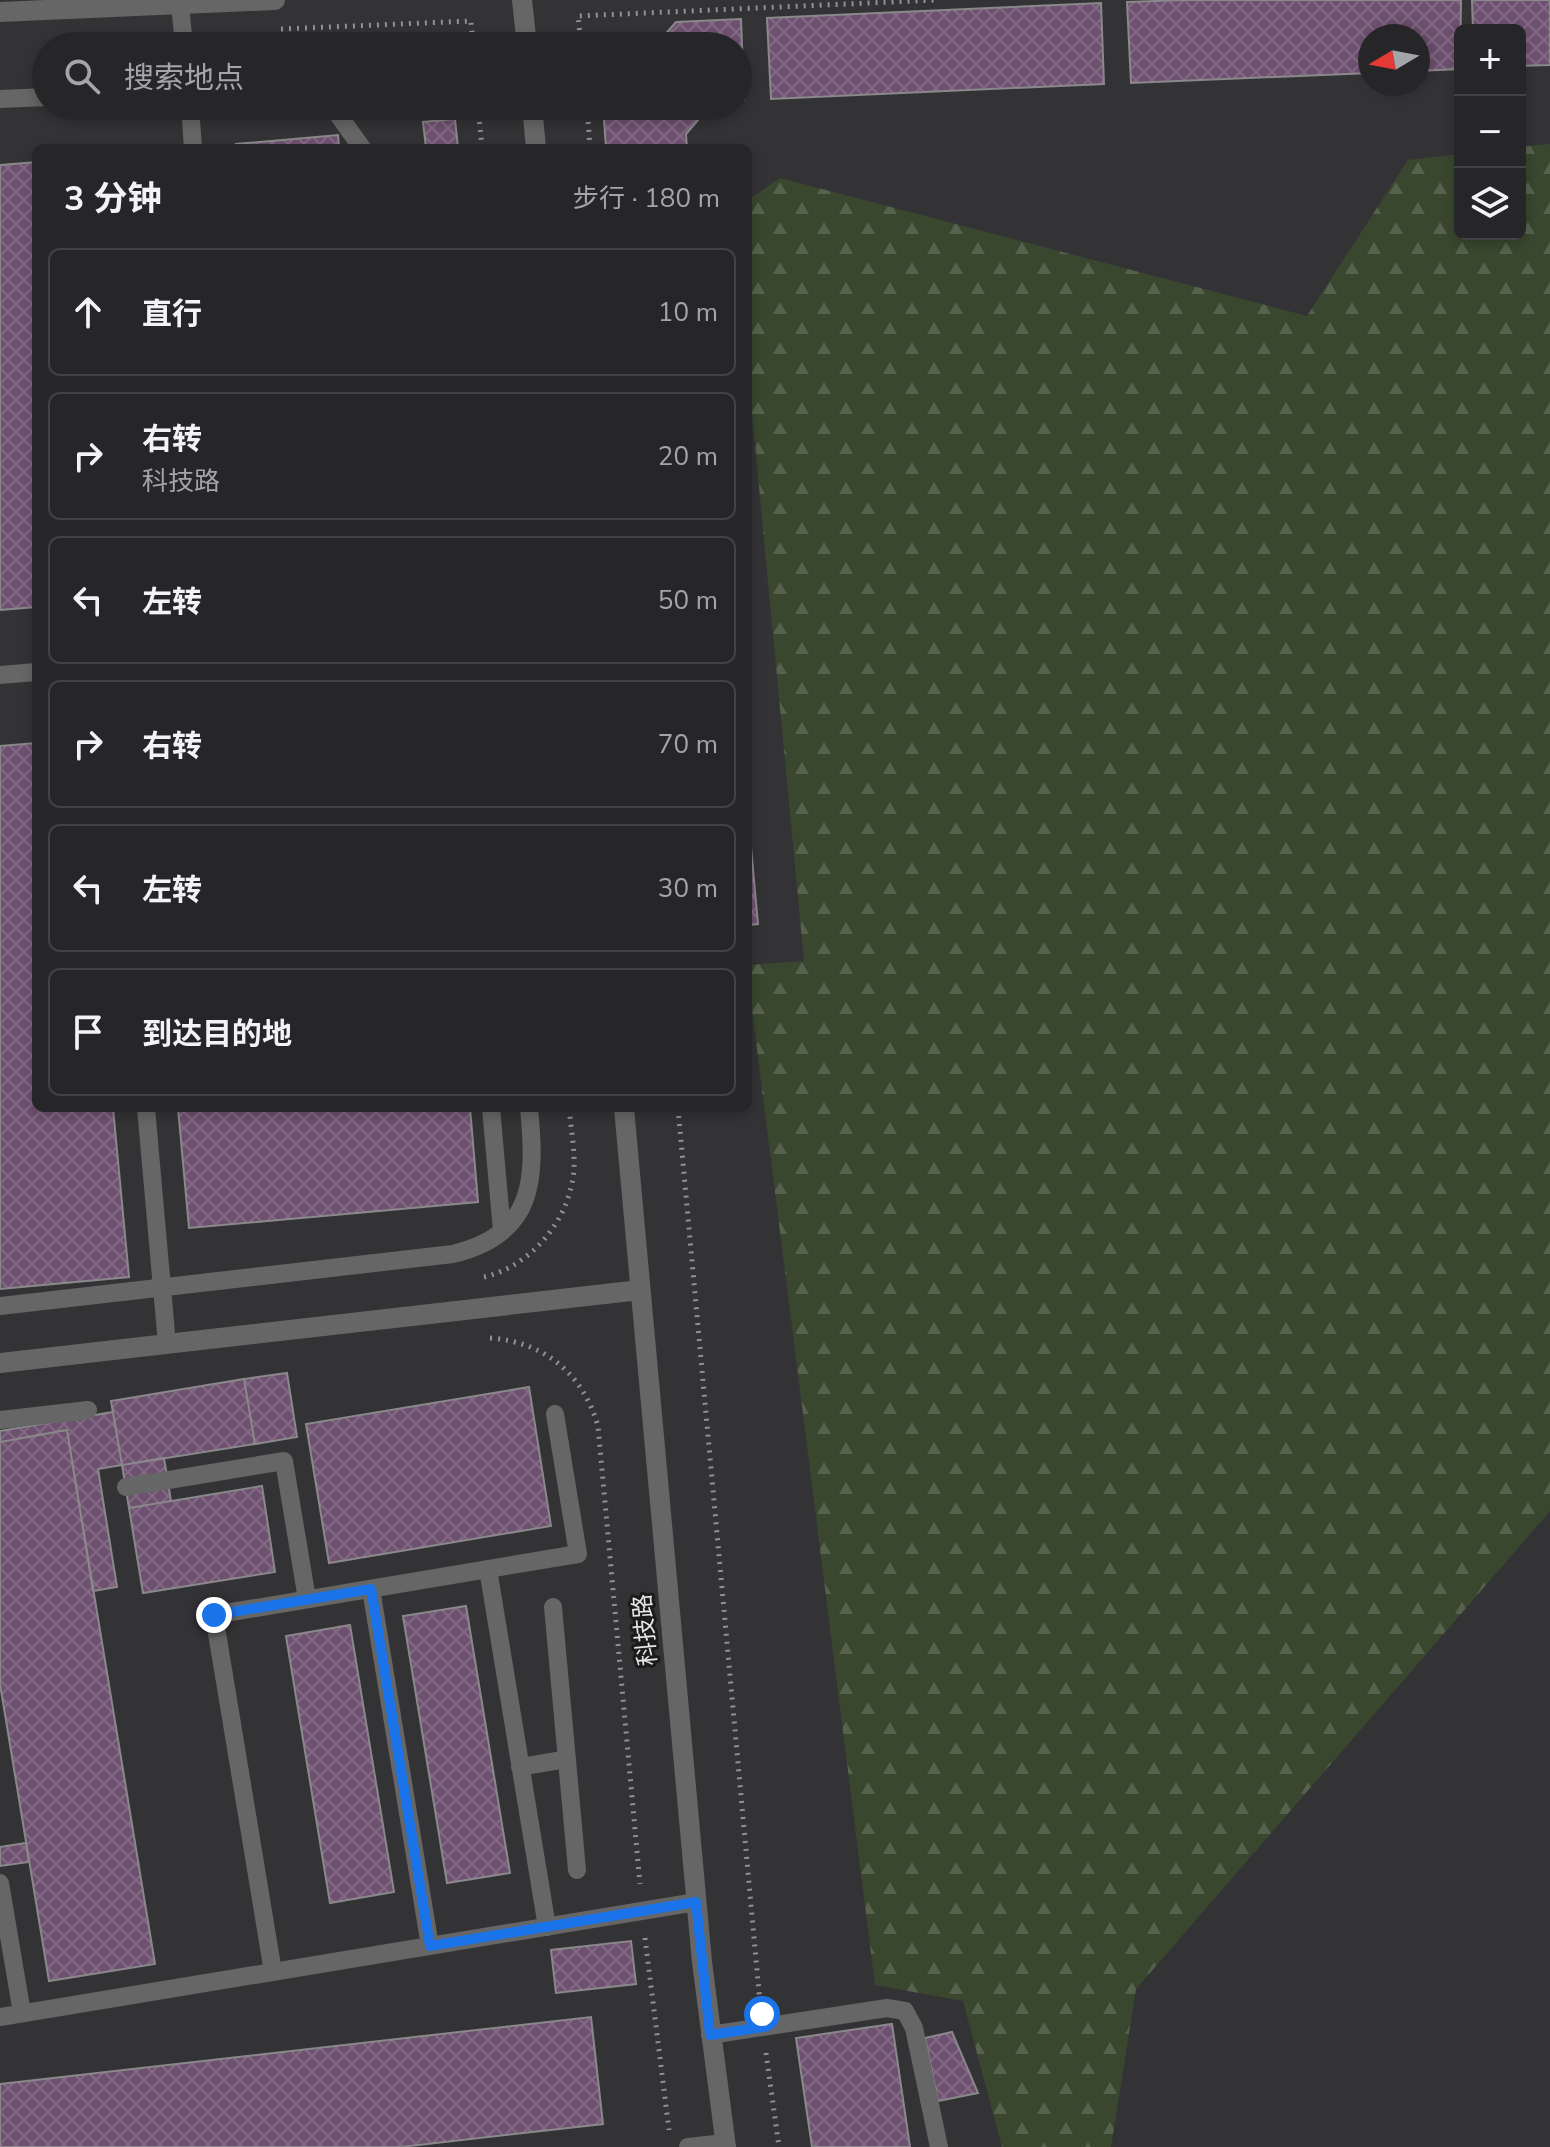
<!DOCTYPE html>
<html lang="zh">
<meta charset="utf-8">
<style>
body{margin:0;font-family:"Nunito Sans","Noto Sans SC",sans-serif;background:#323234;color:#f1f3f6}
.controls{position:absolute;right:24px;top:24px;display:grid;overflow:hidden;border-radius:12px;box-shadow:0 4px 12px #0003}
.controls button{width:72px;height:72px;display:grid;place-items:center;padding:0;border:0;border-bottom:2px solid #424345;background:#262628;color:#f1f3f6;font:40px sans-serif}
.compass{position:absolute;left:1358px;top:24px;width:72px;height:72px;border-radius:50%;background:#262628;box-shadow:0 4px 12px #0003;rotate:260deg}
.stop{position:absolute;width:24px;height:24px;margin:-18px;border:6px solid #1a73e8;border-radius:50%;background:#fff}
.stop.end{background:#1a73e8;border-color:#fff;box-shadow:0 2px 8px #0008}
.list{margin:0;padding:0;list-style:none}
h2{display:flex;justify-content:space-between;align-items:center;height:104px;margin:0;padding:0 32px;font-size:34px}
h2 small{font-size:26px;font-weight:400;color:#a4a5a8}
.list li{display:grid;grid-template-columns:52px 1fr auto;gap:24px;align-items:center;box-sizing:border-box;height:128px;margin:0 16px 16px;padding:0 16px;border:2px solid #424345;border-radius:12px}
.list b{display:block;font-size:30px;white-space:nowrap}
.list p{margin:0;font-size:26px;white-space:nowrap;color:#a4a5a8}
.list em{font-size:26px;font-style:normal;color:#a4a5a8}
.icon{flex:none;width:44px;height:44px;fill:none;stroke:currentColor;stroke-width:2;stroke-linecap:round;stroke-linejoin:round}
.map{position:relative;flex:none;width:1550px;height:2147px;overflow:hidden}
.search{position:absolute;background:#262628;box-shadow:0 4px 12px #0003;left:32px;top:32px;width:720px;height:88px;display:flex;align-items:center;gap:20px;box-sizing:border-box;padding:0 28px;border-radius:44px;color:#a4a5a8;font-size:30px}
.panel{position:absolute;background:#262628;box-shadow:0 4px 12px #0003;left:32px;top:144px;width:720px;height:968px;border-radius:12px}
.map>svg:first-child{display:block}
.forest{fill:url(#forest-firs)}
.building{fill:url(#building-cross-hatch);stroke:#8a888a;stroke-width:2}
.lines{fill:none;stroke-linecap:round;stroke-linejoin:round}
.path{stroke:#919193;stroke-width:5;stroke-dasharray:2 6;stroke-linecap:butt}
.lane{stroke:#676666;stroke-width:18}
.street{stroke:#676666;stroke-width:20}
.route{stroke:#1a73e8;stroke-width:10}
.labels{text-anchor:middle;stroke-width:6;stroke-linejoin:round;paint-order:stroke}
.street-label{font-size:24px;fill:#e6e6e7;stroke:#1b1b1c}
</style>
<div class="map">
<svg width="1550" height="2147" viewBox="0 0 1550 2147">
<defs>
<pattern id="forest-firs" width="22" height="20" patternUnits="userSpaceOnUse" patternTransform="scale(2)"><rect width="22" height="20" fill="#39472f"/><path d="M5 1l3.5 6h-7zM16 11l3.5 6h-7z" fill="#56624d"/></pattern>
<pattern id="building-cross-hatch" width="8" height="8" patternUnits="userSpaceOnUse" patternTransform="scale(2)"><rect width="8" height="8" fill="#6e5170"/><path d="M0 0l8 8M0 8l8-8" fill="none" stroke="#836a84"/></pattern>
</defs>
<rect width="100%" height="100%" fill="#333336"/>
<path class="forest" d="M1550 144V1511L1136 1989 1111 2147H1002L963 2001 875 1985 748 978V965L804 961 748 370V200L780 178 1307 316 1408 160 1460 154V234H1520V147Z"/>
<path class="building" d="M1183 0H1461L1460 69 1418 71V36H1370V73L1131 83 1127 2Z
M1472 0H1550V65L1520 66V30H1473Z
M1101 3 1104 84 771 99 767 18Z
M741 19 744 100 738 101V46H655L676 22Z
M710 106 686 134 687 148H606L603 106Z
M455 119 458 148H426L423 122Z
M338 135 339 148H237L236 144Z
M338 135 339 148H237L236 144Z
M36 162V607L0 610V165Z
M36 743V1108H113L129 1277 0 1289V746Z
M748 814 758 924 748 925Z
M178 1108H470L478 1202 189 1228Z
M287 1373 297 1437 255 1444 244 1379Z
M244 1379 255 1444 122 1465 111 1401Z
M529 1387 551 1526 329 1563 306 1424Z
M113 1412 122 1465 98 1469 117 1587 93 1591 67 1430 0 1442V1431Z
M67 1430 155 1964 49 1981 0 1684V1442Z
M164 1458 171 1501 129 1508 122 1465Z
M262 1486 275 1572 143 1593 129 1508Z
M466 1606 510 1873 447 1883 403 1616Z
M350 1625 394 1892 330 1903 286 1636Z
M26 1843 29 1862 0 1866V1847Z
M631 1941 636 1984 556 1993 551 1950Z
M591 2017 603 2124 401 2147H0V2084Z
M892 2024 910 2147H812L796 2038Z
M952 2032 978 2093 938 2101 925 2038Z"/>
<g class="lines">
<path class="path" d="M281 29 471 21 473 46
M581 46 578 16 936 0
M478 106 482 148
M587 106 590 148
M678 1108 760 2003
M484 1277C532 1266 570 1219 574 1170 575 1150 571 1128 569 1108
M490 1338C545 1342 583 1374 598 1426L640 1884
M645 1938 669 2130
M766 2053 779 2147"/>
<path class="lane" d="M180 4 184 46
M0 99 46 97
M190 106 193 148
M332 106 362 148
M0 675 36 672
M146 1108 167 1344
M491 1108 502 1231
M0 1306 453 1254C535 1234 536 1180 529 1108
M0 1420 88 1410
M126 1487 284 1461 307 1599
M488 1569 547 1927
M371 1589 430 1946
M553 1607 577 1870
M520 1767 567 1759
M0 1883 22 2013
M273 1972 214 1615 578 1554 555 1414
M0 2017 696 1902
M710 2035 887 2008 905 2011 914 2028 939 2147
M688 2147 725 2143"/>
<path class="street" d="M522 0 527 46
M0 12 275 0
M532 106 536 148
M624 1108 702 1962 726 2147
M0 1363 640 1290"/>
</g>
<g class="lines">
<path class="route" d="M214 1615 371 1589 430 1946 696 1902 710 2035 763 2027 762 2014"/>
</g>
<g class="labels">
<g class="street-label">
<text transform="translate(645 1630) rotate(-95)" y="8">科技路</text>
</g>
</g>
</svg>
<div class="controls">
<button>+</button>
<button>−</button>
<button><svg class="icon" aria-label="layers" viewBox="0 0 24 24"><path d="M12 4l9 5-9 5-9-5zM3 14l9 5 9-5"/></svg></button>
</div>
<svg class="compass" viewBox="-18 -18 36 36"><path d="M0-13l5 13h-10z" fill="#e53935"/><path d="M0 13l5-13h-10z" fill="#a4a5a8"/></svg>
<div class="stop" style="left:762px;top:2014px"></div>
<div class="stop end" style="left:214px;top:1615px"></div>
<div class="search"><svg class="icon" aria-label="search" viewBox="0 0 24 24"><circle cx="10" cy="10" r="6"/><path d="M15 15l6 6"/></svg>搜索地点</div>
<section class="panel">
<h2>3 分钟<small>步行 · 180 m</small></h2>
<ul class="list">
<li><svg class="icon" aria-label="ahead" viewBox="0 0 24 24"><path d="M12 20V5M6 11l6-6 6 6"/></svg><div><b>直行</b></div><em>10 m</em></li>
<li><svg class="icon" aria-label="right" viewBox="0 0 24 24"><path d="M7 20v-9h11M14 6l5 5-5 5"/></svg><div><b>右转</b><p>科技路</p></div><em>20 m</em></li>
<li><svg class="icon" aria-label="left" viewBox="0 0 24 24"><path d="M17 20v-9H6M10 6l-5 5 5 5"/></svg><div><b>左转</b></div><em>50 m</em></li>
<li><svg class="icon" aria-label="right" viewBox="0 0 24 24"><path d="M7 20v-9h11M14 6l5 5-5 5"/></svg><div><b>右转</b></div><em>70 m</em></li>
<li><svg class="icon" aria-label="left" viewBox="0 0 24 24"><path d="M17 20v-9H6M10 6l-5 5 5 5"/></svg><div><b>左转</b></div><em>30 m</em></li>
<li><svg class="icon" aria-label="arrive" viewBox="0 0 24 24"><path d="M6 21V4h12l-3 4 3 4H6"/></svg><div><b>到达目的地</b></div></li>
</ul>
</section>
</div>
